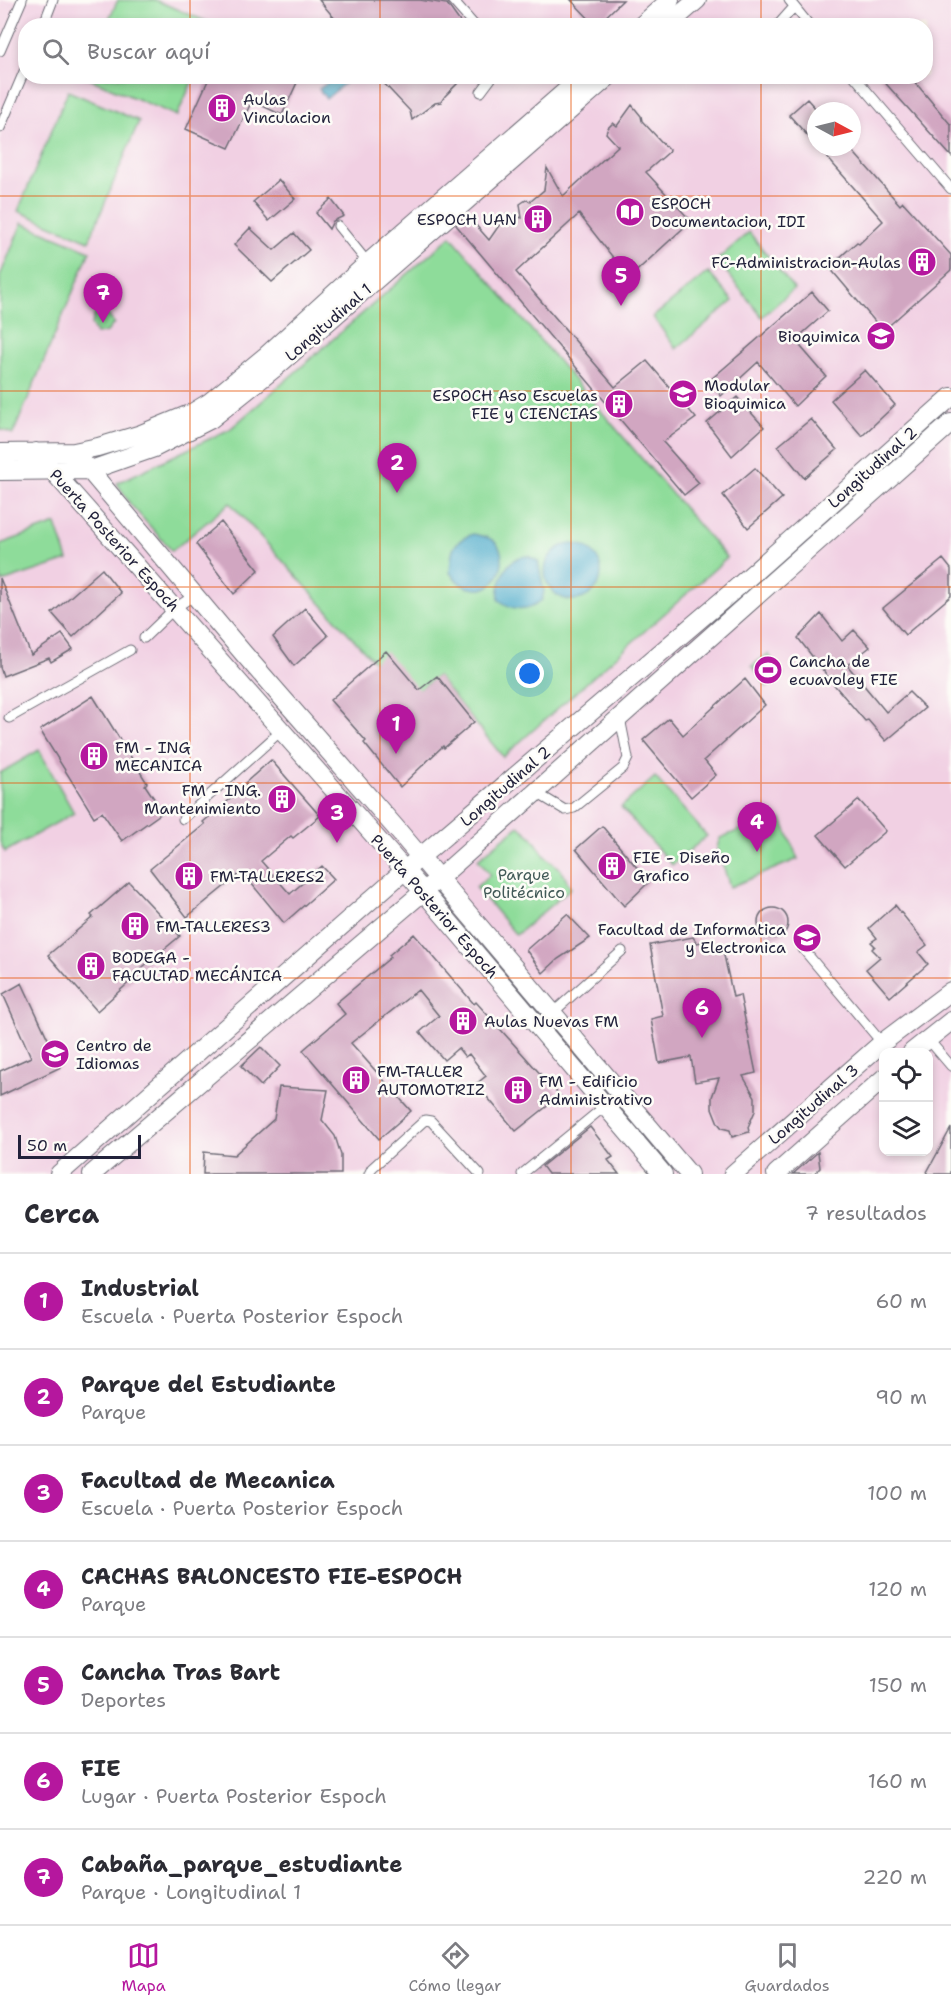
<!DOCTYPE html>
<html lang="es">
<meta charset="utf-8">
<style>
body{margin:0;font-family:"Shantell Sans",sans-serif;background:#f7f7f7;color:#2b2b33}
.controls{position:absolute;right:18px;bottom:18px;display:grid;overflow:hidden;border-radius:12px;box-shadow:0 3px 9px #0003}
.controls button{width:54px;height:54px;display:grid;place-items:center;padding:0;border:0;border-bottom:2px solid #e1e1e2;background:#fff;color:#2b2b33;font:30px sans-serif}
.compass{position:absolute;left:807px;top:102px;width:54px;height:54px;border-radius:50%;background:#fff;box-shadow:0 3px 9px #0003;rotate:97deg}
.scale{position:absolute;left:18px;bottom:15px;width:123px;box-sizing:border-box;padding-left:6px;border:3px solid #22223b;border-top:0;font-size:16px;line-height:21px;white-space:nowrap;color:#22223b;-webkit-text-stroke:4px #fdfcf7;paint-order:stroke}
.you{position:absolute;left:530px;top:674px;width:21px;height:21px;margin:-15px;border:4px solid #fff;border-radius:50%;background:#1a73e8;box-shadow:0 0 0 9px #1a73e833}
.badge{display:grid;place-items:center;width:39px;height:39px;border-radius:50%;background:#b5179e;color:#fff;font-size:20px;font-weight:700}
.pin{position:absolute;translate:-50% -50px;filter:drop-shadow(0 2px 3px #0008)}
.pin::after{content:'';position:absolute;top:32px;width:21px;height:18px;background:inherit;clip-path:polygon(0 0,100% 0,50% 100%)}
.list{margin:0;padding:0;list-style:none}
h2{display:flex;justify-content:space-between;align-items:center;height:78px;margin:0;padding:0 24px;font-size:26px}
h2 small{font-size:20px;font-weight:400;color:#7c7c81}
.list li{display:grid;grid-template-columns:39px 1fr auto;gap:18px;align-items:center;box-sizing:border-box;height:96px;padding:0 24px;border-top:2px solid #e1e1e2}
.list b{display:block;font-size:22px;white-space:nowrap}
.list p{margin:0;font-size:20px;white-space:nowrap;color:#7c7c81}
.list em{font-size:20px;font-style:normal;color:#7c7c81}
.icon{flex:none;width:33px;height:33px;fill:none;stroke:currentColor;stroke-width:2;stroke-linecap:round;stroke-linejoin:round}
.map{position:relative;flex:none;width:951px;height:1174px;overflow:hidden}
.search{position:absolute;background:#fff;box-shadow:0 3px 9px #0003;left:18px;right:18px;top:18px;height:66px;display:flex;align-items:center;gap:15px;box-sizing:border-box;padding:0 21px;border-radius:24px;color:#7c7c81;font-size:22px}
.sheet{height:750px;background:#fff}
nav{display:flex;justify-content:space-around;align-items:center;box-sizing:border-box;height:84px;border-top:2px solid #e1e1e2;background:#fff;font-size:16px;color:#7c7c81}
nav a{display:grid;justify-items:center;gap:3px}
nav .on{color:#b5179e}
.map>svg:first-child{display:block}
.built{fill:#f1d0e3;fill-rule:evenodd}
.green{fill:#8edc9a;stroke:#587f6a;stroke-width:1.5}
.water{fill:#4baaca;stroke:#366682;stroke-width:1.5}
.building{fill:#d1a6c1}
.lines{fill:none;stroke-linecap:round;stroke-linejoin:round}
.service-casing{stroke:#6c6a74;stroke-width:11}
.minor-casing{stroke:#6c6a74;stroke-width:20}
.service{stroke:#fff;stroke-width:9}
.minor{stroke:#fff;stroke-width:18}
.grid{fill:none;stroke:#e8590c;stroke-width:1.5;stroke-opacity:0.55}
.labels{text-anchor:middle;stroke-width:5;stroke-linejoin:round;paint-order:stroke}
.poi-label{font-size:16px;fill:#22223b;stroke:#fdfcf7;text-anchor:start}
.street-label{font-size:16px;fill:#22223b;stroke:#fdfcf7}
.park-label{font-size:16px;fill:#425a58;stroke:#fdfcf7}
</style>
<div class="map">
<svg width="951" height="1174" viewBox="0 0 951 1174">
<rect width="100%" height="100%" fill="#fdfcf7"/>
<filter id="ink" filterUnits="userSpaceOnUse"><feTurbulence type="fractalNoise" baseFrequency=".0167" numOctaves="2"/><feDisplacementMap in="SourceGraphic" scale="12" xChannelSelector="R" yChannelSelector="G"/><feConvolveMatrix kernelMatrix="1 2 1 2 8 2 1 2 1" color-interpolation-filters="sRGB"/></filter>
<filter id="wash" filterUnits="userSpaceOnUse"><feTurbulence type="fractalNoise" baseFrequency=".008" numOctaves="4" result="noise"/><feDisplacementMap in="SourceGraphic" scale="24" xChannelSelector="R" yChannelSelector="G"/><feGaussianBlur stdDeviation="1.35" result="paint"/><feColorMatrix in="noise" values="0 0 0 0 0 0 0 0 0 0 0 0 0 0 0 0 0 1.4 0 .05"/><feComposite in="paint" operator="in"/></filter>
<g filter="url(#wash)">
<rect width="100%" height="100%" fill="#f6f0de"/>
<path class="built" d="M0 0H951V1174H0ZM26 26H926V76H26ZM816 111H852V147H816ZM884 1052H928V1152H884Z"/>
<path class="green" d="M118 0H155L215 25H106Z
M85 77H194L177 116Z
M68 91 139 121 89 241 18 211Z
M22 223 90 251 13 434 0 429V276Z
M749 232 794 289 762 317 717 260Z
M451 236 727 558 503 757 437 676 408 699 230 503 172 551 130 504 117 483 230 429Z
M708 272 733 301 676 349 653 317Z
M96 312 106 313 114 323 107 332 96 334 91 324Z
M56 524 68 560 2 582 0 574V544Z
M768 654 784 674 767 687 752 666Z
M39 750 74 813 5 852 0 842V773Z
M655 777 707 836 672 865 621 807Z
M772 817 782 820 798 859 730 887 717 847 720 838Z
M519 826 532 837 545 856 561 870 571 888 516 935 476 887 490 875 478 859Z"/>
<path class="water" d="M335 77H342L346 82 326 99 319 89Z
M473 534C481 536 489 536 495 542 509 555 501 585 482 589 478 590 468 588 464 586 459 584 454 577 450 573 451 552 451 541 473 534Z
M545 572a28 28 0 1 1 56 0a28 28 0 1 1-56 0Z
M528 556 538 561 544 591 542 600C528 611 514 612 499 600 497 587 504 563 518 558 519 557 528 556 528 556Z"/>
<g id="blocks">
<path class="building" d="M319 0H420L447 4 463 26H341Z
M571 0H623L596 26Z
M210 76H300L282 115 252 101 229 148 186 129Z
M377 76H465L445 96 441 102 435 103 412 120 410 111Z
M879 76H909L920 88 951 125V156Z
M807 99 816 109V145L789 115Z
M632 105 641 116 642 121 670 151 646 172 691 221 629 278 579 214 516 272 615 387 647 361 696 418 663 442 699 483 684 495 456 225 467 215 489 240 507 214 522 218 520 204 526 200 531 201 544 190 547 168 563 196 618 146 606 133 608 128 613 123 617 126Z
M818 147H849L900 205 903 202 951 255V270L883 331 829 267 857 242 859 244 883 221Z
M279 180 295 199 269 221 253 202Z
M331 199 344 216 333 221 329 229 316 213Z
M250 228 274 250 294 233 309 250 272 282 234 245Z
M812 292 828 311 795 340 826 376 795 406 758 362 721 396 709 381Z
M865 370 895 405 862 436 831 400Z
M737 397 764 427 732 456 707 423Z
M811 419 837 450 804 478 778 446Z
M755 468 782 498 748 528 723 495Z
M221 522 259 570 234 594 196 544Z
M943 559 951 569V596L905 635 883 608Z
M102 569 121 593 73 637 52 613Z
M0 578 31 655 62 634 73 649 51 662 49 658 3 676 0 667Z
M305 608 328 636 294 666 273 637Z
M821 614 842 641 854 630 870 647 847 665 886 712 909 692 925 708 886 741 868 720 865 721 836 687 798 638Z
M386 651 419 690 437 676 474 722 444 748 443 746 400 787 364 743 366 741 330 700Z
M745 679 765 705 704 760 716 775 691 797 643 740 669 718 683 735Z
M93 696 147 783 145 785 163 812 122 841 102 812 94 817 40 730Z
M271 760 320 816 293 838 291 836 261 861 290 894 322 866 334 879 284 923 242 872 187 917 150 869 205 824 203 822 247 785 245 783Z
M859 800 886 831 845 866 818 835Z
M602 826 649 882 624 906 576 849Z
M129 882 180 936 132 976 134 978 97 1011 48 955 93 917 91 915Z
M895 905 927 945 918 952 928 964 890 997 866 969 880 957 872 949 875 946 871 942 877 938 869 928Z
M758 923a15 15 0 1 1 30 0a15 15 0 1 1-30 0Z
M567 914 590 938 558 959 543 973 526 950Z
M414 934 474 1004 476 1002 560 1096 516 1131 476 1084 486 1076 469 1054 465 1057 458 1048 444 1060 420 1032 439 1016 418 990 351 1043 411 1111 379 1139 303 1050 345 1014 336 1003 391 957 389 955Z
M693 937 697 943 713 940 714 948 722 946 733 997 740 995 756 1073 743 1076 755 1097V1111L748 1127 749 1132 732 1137 730 1130 722 1128 718 1123 712 1108V1097L719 1078 695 1082 691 1057 659 1063 651 1019 663 1016 650 945Z
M22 983 61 1067 0 1096V1071L31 1057 3 994Z
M261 1047 280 1066 261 1086 241 1066Z
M279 1087 328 1090 322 1120 335 1136 341 1155V1174H203L204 1152 234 1155 274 1119Z
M590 1127 613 1157 608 1160 619 1174H548L542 1166Z
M951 1128V1174H926Z
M818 1152 820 1168 814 1174H793Z"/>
</g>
</g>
<g filter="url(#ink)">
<use href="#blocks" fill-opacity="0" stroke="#6c6a74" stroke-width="1.5"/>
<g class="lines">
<g class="service-casing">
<path id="service" d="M452 0 475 26
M789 0 810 26
M778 25 794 7
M43 26 53 0
M0 51 22 0
M854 76 951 189
M481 92 493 76
M0 128 26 67
M338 226 368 263
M144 638 175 608 195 595
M9 718 130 650
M535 792 565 810 574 808 623 768 628 758 620 718
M183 819 282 730
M803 949 882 1043
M538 1026 622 951
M928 1039 951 1066
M369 1174 372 1168 425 1120 431 1121 480 1174
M522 1174 605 1106"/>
</g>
<g class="minor-casing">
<path id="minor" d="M641 26 670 0
M667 26 697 0
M36 452 423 891 663 1174
M74 452 244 654 395 827 689 1174
M0 453 74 452 98 447 141 434 192 413 210 402 267 355 368 263 583 76
M0 471 91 470 154 448 211 419 276 367 609 76
M912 1052 951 1021
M59 1174 405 870 733 591 951 397
M92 1174 438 879 951 423
M733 1174 882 1043 951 991
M776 1174 884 1078"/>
</g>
<use href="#service" class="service"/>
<use href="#minor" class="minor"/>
</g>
</g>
<path class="grid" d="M190 0V26M380 0V26M571 0V26M761 0V26M190 76V1174M380 76V1174M571 76V1174M761 76V1174M0 196H951M0 391H951M0 587H951M0 783H951M0 978H951"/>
<defs>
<g id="building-disc" transform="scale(1.5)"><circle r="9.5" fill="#b5179e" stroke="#fdfcf7"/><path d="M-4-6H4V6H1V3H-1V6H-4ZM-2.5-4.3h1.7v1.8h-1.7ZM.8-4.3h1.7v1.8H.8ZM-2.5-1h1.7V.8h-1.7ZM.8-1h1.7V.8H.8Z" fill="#fff"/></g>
<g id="library-disc" transform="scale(1.5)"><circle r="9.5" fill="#b5179e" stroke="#fdfcf7"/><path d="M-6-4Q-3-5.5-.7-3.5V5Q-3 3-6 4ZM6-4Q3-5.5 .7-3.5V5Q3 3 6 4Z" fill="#fff"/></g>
<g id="school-disc" transform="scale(1.5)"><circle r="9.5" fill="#b5179e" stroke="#fdfcf7"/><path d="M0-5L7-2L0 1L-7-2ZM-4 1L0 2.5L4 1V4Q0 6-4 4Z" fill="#fff"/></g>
<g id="stadium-disc" transform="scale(1.5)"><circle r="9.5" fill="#b5179e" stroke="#fdfcf7"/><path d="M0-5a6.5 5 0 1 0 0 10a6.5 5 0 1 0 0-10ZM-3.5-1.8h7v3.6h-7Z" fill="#fff"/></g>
</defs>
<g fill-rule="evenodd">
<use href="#building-disc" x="222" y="108"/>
<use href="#library-disc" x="630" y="212"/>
<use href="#building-disc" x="538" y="219"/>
<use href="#building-disc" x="922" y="262"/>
<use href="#school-disc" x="881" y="336"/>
<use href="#school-disc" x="683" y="394"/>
<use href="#building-disc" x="619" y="404"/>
<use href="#stadium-disc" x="768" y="670"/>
<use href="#building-disc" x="94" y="756"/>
<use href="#building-disc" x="282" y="799"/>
<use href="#building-disc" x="612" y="866"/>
<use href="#building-disc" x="189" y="876"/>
<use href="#building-disc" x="135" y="926"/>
<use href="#school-disc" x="807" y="938"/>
<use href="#building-disc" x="91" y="966"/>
<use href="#building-disc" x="463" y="1021"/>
<use href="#school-disc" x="55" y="1054"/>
<use href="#building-disc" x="356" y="1080"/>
<use href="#building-disc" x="518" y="1090"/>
</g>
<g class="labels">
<g class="poi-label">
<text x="243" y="105">Aulas<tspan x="243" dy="18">Vinculacion</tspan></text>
<text x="651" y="209">ESPOCH<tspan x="651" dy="18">Documentacion, IDI</tspan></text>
<text x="517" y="225" text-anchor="end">ESPOCH UAN</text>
<text x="901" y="268" text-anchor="end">FC-Administracion-Aulas</text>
<text x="860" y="342" text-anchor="end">Bioquimica</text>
<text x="704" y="391">Modular<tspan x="704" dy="18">Bioquimica</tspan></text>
<text x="598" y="401" text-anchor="end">ESPOCH Aso Escuelas<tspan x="598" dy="18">FIE y CIENCIAS</tspan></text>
<text x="789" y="667">Cancha de<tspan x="789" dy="18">ecuavoley FIE</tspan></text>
<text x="115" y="753">FM - ING<tspan x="115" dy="18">MECANICA</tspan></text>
<text x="261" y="796" text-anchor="end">FM - ING.<tspan x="261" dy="18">Mantenimiento</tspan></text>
<text x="633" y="863">FIE - Diseño<tspan x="633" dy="18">Grafico</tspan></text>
<text x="210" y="882">FM-TALLERES2</text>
<text x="156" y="932">FM-TALLERES3</text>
<text x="786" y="935" text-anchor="end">Facultad de Informatica<tspan x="786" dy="18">y Electronica</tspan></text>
<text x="112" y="963">BODEGA -<tspan x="112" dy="18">FACULTAD MECÁNICA</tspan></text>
<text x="484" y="1027">Aulas Nuevas FM</text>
<text x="76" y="1051">Centro de<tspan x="76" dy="18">Idiomas</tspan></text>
<text x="377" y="1077">FM-TALLER<tspan x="377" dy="18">AUTOMOTRIZ</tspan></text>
<text x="539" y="1087">FM - Edificio<tspan x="539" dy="18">Administrativo</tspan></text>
</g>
<g class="street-label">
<text transform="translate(328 322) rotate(-41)" y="6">Longitudinal 1</text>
<text transform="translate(872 467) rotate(-42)" y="6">Longitudinal 2</text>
<text transform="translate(115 540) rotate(48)" y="6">Puerta Posterior Espoch</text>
<text transform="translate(505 786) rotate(-41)" y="6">Longitudinal 2</text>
<text transform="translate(435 906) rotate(49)" y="6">Puerta Posterior Espoch</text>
<text transform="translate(813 1104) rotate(-41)" y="6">Longitudinal 3</text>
</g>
<g class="park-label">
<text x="524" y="880">Parque<tspan x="524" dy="18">Politécnico</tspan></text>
</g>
</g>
</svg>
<div class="controls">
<button><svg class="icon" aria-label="locate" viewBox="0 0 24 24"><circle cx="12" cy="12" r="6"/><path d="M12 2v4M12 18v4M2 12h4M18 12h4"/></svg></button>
<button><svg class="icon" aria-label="layers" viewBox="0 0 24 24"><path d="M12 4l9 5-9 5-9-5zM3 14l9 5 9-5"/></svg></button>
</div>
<svg class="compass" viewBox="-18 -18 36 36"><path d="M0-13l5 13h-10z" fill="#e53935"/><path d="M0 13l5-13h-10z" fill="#7c7c81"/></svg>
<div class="scale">50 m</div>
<div class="you"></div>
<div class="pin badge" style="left:396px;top:754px">1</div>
<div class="pin badge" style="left:397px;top:493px">2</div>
<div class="pin badge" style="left:337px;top:843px">3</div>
<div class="pin badge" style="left:757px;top:852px">4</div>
<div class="pin badge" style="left:621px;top:306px">5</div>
<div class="pin badge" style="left:702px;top:1038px">6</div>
<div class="pin badge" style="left:103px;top:323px">7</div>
<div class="search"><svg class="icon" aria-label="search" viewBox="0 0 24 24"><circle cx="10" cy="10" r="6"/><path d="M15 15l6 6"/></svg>Buscar aquí</div>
</div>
<section class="sheet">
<h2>Cerca<small>7 resultados</small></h2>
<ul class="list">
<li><span class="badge">1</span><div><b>Industrial</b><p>Escuela · Puerta Posterior Espoch</p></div><em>60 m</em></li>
<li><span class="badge">2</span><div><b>Parque del Estudiante</b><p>Parque</p></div><em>90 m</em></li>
<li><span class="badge">3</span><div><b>Facultad de Mecanica</b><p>Escuela · Puerta Posterior Espoch</p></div><em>100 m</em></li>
<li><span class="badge">4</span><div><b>CACHAS BALONCESTO FIE-ESPOCH</b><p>Parque</p></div><em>120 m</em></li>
<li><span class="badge">5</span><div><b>Cancha Tras Bart</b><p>Deportes</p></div><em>150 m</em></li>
<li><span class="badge">6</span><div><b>FIE</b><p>Lugar · Puerta Posterior Espoch</p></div><em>160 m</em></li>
<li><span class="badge">7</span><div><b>Cabaña_parque_estudiante</b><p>Parque · Longitudinal 1</p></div><em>220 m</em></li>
</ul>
</section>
<nav>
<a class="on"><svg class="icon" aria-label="map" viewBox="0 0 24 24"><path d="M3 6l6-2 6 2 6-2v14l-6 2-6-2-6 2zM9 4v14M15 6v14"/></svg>Mapa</a>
<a><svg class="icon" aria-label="directions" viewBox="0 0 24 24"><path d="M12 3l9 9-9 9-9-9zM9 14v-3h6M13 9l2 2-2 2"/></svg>Cómo llegar</a>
<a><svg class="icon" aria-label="saved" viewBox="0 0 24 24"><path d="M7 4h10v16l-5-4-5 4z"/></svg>Guardados</a>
</nav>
